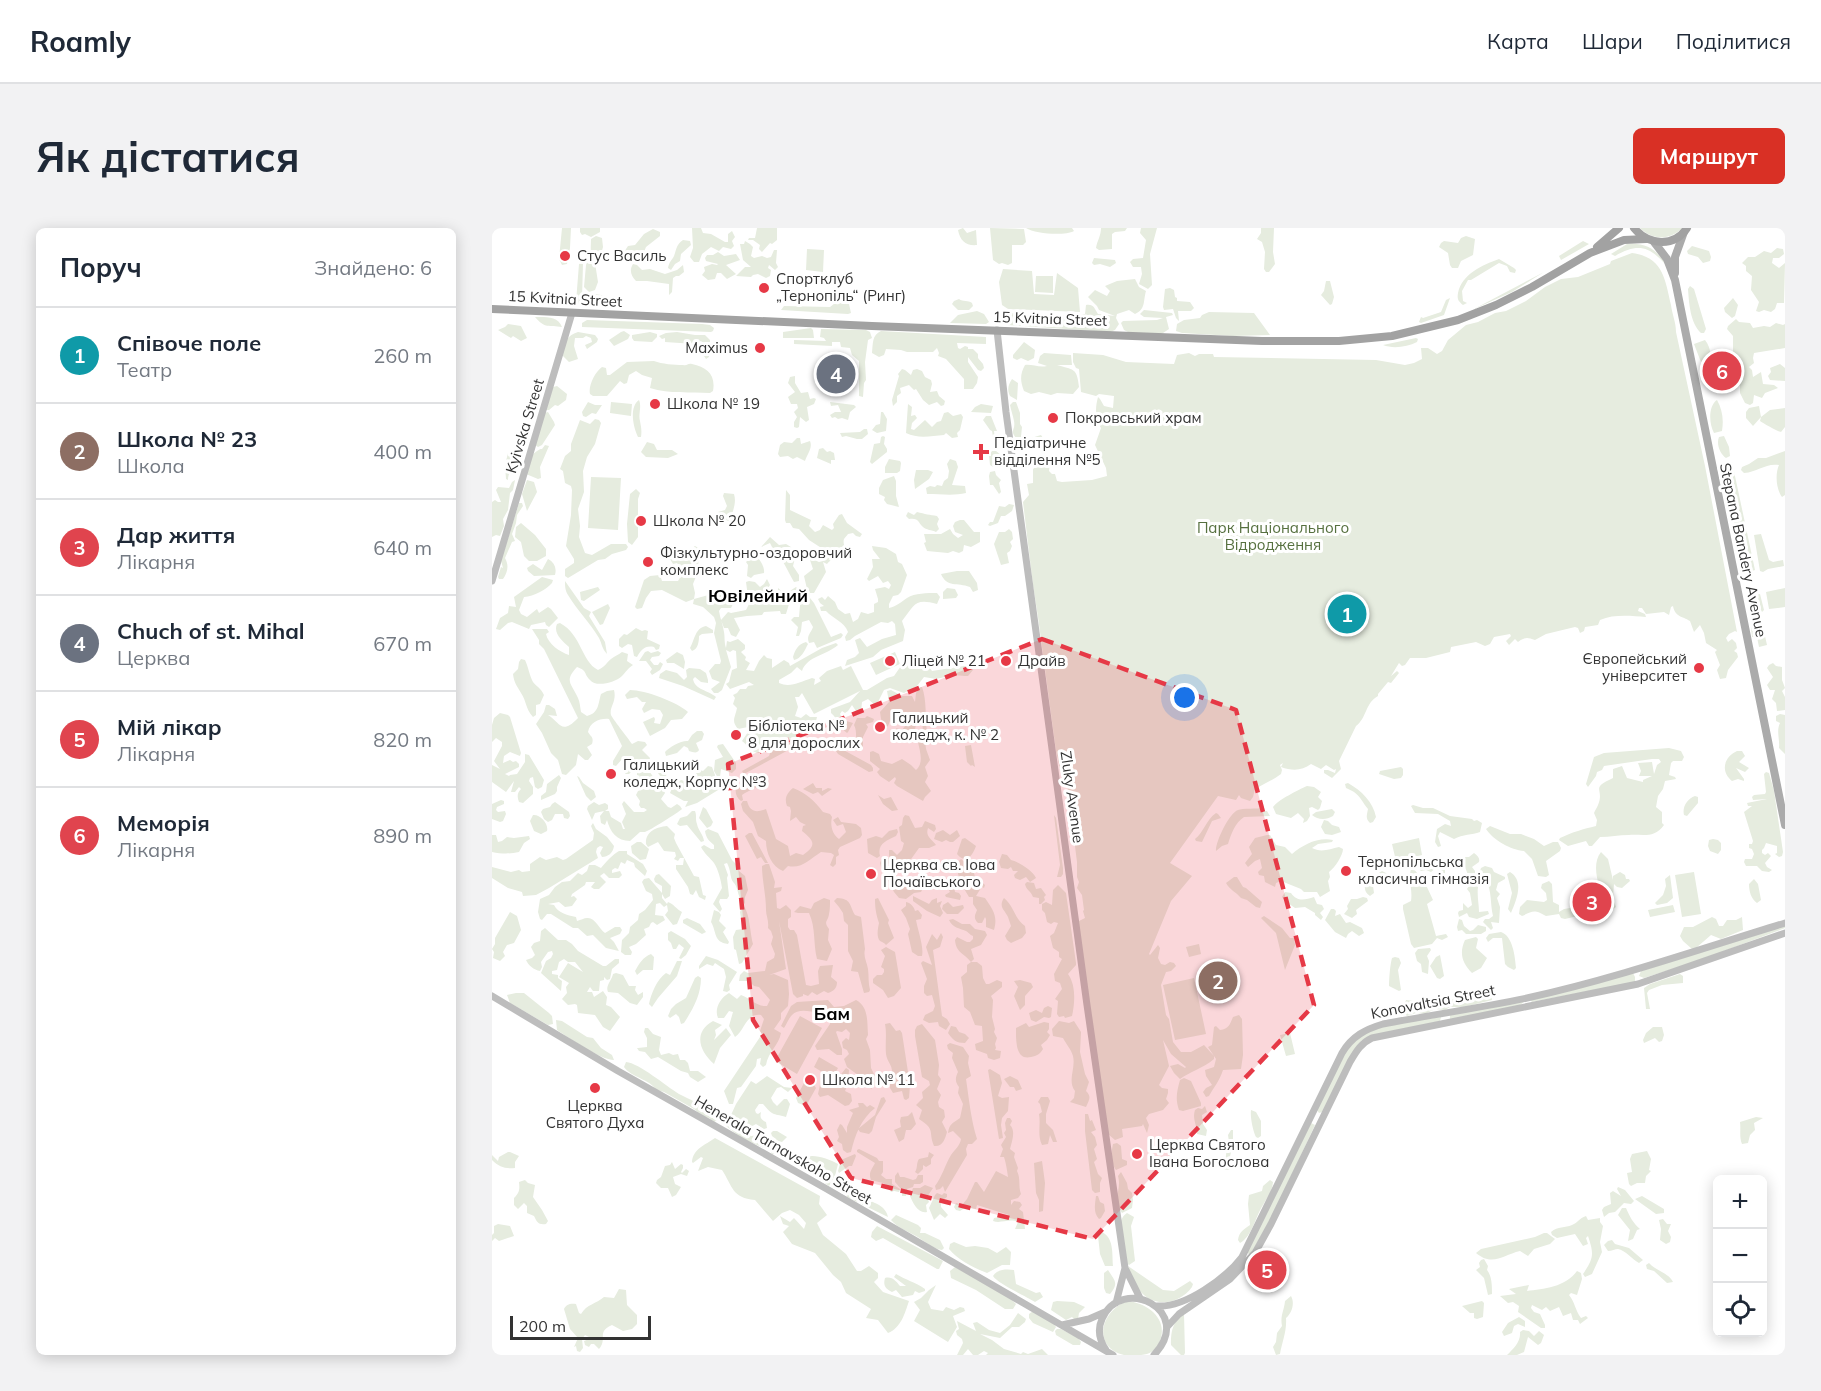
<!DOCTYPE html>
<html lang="uk">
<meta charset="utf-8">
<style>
body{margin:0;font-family:Mulish,sans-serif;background:#f2f2f3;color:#1f2937}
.controls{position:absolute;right:18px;bottom:18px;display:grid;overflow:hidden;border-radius:9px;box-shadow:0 3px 15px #0003}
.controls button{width:54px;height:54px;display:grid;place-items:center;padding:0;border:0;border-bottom:2px solid #e0e1e3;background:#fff;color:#1f2937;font:30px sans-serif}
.scale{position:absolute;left:18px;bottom:15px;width:141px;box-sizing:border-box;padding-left:6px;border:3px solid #333;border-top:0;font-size:16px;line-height:21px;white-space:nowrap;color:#333;-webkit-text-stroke:4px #fff;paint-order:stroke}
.you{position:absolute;left:693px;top:470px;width:21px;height:21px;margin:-15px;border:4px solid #fff;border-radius:50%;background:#1a73e8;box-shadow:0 0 0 9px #1a73e833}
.badge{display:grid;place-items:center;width:39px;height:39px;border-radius:50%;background:#d93025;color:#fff;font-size:20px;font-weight:700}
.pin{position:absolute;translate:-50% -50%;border:3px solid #fff;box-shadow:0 2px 6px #0006}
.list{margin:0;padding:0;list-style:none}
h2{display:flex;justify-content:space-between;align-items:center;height:78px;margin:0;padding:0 24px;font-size:26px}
h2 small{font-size:20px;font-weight:400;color:#747a83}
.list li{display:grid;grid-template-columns:39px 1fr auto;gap:18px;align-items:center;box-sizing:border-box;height:96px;padding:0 24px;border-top:2px solid #e0e1e3}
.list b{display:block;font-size:22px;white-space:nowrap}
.list p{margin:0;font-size:20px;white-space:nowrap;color:#747a83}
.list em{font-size:20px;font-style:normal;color:#747a83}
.icon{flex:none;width:33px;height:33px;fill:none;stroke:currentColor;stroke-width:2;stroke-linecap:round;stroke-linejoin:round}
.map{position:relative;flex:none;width:1293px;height:1127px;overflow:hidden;border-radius:9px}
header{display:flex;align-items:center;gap:36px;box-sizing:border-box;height:84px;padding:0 30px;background:#fff;border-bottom:2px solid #e0e1e3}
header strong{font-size:28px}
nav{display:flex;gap:33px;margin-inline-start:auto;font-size:21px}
.intro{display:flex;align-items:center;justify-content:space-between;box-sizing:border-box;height:144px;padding:0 36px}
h1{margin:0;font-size:42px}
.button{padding:15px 27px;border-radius:9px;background:#d93025;color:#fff;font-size:21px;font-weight:700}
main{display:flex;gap:36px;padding:0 36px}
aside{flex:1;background:#fff;border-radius:9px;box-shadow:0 3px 15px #0003}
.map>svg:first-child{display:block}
.green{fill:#e6ecdf}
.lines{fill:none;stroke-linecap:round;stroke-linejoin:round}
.secondary{stroke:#bdbdbd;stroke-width:7}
.primary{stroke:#ababab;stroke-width:8}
.trunk{stroke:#a2a2a2;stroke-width:8}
.marked{fill:#e63946;fill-opacity:0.2;stroke:#e63946;stroke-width:4.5;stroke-dasharray:12 8;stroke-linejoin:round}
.poi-dot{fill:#e63946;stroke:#fff;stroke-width:2}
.labels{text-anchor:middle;stroke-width:6;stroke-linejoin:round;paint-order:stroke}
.poi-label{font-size:15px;fill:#333;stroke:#fff;text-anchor:start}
.street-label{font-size:15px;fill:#333;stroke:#fff}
.park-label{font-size:15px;fill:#56703f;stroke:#fff}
.quarter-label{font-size:18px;font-weight:bold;fill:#000;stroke:#fff}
</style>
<header>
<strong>Roamly</strong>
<nav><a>Карта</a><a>Шари</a><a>Поділитися</a></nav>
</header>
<div class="intro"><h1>Як дістатися</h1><a class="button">Маршрут</a></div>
<main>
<aside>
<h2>Поруч<small>Знайдено: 6</small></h2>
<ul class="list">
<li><span class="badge" style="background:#0f9aa8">1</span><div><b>Співоче поле</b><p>Театр</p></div><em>260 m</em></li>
<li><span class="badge" style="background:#8d6e63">2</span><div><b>Школа № 23</b><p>Школа</p></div><em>400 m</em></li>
<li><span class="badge" style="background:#e0444e">3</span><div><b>Дар життя</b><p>Лікарня</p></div><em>640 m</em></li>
<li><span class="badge" style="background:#6b7280">4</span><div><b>Chuch of st. Mihal</b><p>Церква</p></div><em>670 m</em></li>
<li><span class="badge" style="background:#e0444e">5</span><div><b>Мій лікар</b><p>Лікарня</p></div><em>820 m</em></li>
<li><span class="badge" style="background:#e0444e">6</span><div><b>Меморія</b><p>Лікарня</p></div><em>890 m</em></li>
</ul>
</aside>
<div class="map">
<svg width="1293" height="1127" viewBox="0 0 1293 1127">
<rect width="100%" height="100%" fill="#fff"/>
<path class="green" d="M70 0H79L78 20 75 36 70 37 67 31Z
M88 0H108V4L99 9 93 6 90 7 88 4Z
M200 0H209L211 5 219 6 233 14H236V6L240 3 243 9 240 13 242 18 239 21 231 19 227 23 219 19 210 26 207 34H202L198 29 201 20Z
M265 0H285V12L280 16 278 15 270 24 267 21 268 17 261 12H256L257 10H263Z
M471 0 475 5 484 2 485 17C474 18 468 13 466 2Z
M498 0 532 1 534 14 531 17H520V35L516 37 510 35 507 36 501 32Z
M534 0H580L582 3C573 8 543 6 534 0Z
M609 0H635L633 3 623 4 620 6V21L607 22 604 20C605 13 609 8 609 0Z
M649 0H665L658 26 660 57 656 61 647 56 650 46 649 39H641L638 34 641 31 651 30 654 12 648 5Z
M769 0H782L781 24 783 36 777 44H774L772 41 773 24 770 14 765 11 769 5Z
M1148 0H1190C1178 13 1160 12 1148 0Z
M161 1 168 4V8L154 19 150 29 136 30C131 26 133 22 136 18L143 17 152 6Z
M104 8 110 10 111 19 108 30 104 33C97 27 99 19 99 11Z
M974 8 983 11 981 27 969 33 966 40H960L958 37 956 25 947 19 949 15 952 13 966 15 969 10Z
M191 12 198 13 199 17 189 26 188 33 183 36 179 42 176 40C177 34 180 32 182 28 185 20 184 17 191 12Z
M253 13 258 16 261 19 259 28 262 30 270 28 275 30 279 29 282 22H285L284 35 286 39 283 42 277 37 276 40 279 42 278 48 274 50 266 46 261 47 259 49 244 48 253 39H259L251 32 248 16H252Z
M1091 13 1097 16 1069 32 1067 28Z
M1135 16C1152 14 1166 21 1174 37 1157 18 1146 15 1123 28L1119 26Z
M1200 18 1217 23 1219 29 1218 33 1211 35 1206 29 1196 26 1195 23Z
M1285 20 1291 21 1292 26 1287 30H1281L1280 35 1287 40 1293 35 1292 75H1285L1283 81 1279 84 1272 82 1267 84 1264 83 1267 74 1259 62 1260 48 1254 43V38L1250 35 1256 29H1263L1272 23 1279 25Z
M315 21 332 22 331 44 314 42Z
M226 24 232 28 244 26 248 32 234 37 244 46 235 51 229 45H225L223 51 216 52 210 47 213 43 212 39 220 36 225 37 226 36 214 33 213 30 215 27H221Z
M1140 25C1171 29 1173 51 1179 77 1180 86 1184 94 1184 104L1213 238 1245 404 1243 403 1237 406 1234 410 1236 414 1240 411 1244 415 1245 420 1242 423 1245 425 1246 429 1236 442 1234 450 1228 451 1225 442 1228 437 1223 424 1225 422 1214 415 1212 405 1208 397 1202 404 1198 393C1190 388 1183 389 1181 378L1179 379 1177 387 1172 384 1154 386 1150 380H1147L1146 383 1153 386 1154 389C1139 388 1122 386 1108 392L1106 397 1093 399 1092 403 1088 405 1086 400 1083 399 1054 406 1043 412C1035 409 1033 409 1026 414L1023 411 1017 417 1014 413 1019 408 1018 406 1002 409 998 416 993 418 984 414 959 419 958 424 934 430H918L913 437 910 438 907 435 899 448 905 443 907 445 899 455 896 454 886 466V468C873 475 875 490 864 498L847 533 849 541 840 550 832 545V542H836L843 545 844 541 842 542 834 537 829 541 819 536C810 543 800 543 789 539L791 535 788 537 790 542 789 546C781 552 772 556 763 561L761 569 758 573 749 570 747 567 744 572 726 568 678 635 700 648 679 673 657 726 658 727 666 717 668 720 666 730 669 736 673 737 678 734 682 735 684 738 679 743 674 744 669 757 674 787 677 791 681 814 689 824H699L712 817 722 828V831C710 841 699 843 688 851L682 845 678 838 686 836 693 840 694 839 679 826 671 812 677 838 667 857 670 860 676 861V865L674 871 677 875 671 882 657 886 654 890 657 897 655 905 651 896 650 898 630 901 631 909 623 912 616 906 587 699V693L593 690 591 683 592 682 590 667 585 660 587 654 585 649V634L573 540 568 541 564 523 546 389 541 357 531 274 537 267 535 256 541 255V241L552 232 557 233 558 236 557 243 560 246H563L565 253 570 254 600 252 615 248 614 240 603 217 609 200C603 190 603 180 606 169L608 171 612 178 621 180 622 168 607 166 604 168 589 164 587 141 584 140 581 134V125L611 127 634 134 682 136 685 127 697 125 703 128 707 126H721L722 129 884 132 913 137 922 135 930 131 929 120H936L945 126 950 123 956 112 974 97 986 94 1003 85 1014 83 1034 73 1053 59 1069 51 1086 49 1118 36 1119 33Z
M602 30 623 32 624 35 618 39 608 36 602 37 600 35Z
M1007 31 1022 40 1024 42 1023 45 1018 44 1015 38 1007 35 979 52H976L970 63 971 73 975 75 971 77C966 73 965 71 966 65 970 46 990 37 1007 31Z
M100 33 103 35 106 54 103 62 97 64 92 59 94 37 95 34Z
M91 35 90 71 87 76 84 74 87 36Z
M141 36 145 37 150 42 158 41 173 46 185 42 191 37 192 44 187 48H184L181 50 180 64 177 67V56L155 53H144C139 48 137 42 141 36Z
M511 41 540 43 542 66 562 67 565 45 586 60 588 84 516 81 510 77 507 54Z
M1052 44 1020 64 982 81Z
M544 48H561V65L543 64Z
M643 51 647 59 654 63C651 73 654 81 643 86L637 82 625 86 624 90 627 96 623 102 618 104 515 97 513 94 516 87 520 85 549 88 570 87 578 89 585 85 589 87 593 86 594 77C602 76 602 80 606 86L623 88 607 82 605 78 596 69 603 62 615 68 618 63 613 58 625 53Z
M834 53H838L842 69 840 76 838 77 829 67 832 63Z
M1198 58 1202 61 1214 101 1212 105H1209C1198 95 1197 74 1196 61Z
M678 60 682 62 683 69 685 70V73L698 74 702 80 699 83H686L687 93 684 90 681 81 672 82 671 79 673 61Z
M102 66 109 67 119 73V76L113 79 104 77 100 73V68Z
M958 70 952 87 929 95 927 94 929 89 931 90 949 84 954 72Z
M1241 70 1246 77 1243 88 1240 90 1233 84 1232 80Z
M467 71C471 74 476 72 480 75L481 78 477 82H466L460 76 462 73Z
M347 72 357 76 359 85 356 86 289 82 292 78 338 79Z
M652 82 680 85 681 87 674 89 677 101 668 107 638 105 632 102 629 95 631 93 665 92 671 90 652 89 648 86Z
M485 83 492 86 497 94 494 96 458 95 466 87Z
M717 84 762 85 778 107 741 108 690 105 684 103 685 96 692 92 708 90 710 87Z
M43 89C54 89 66 88 70 99 57 97 53 101 43 89Z
M1244 91 1247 94 1258 95 1261 100 1272 98 1278 99 1284 95 1291 97 1293 96V120L1262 125 1261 130 1262 135 1257 139 1260 142 1261 149 1269 144 1271 156 1282 157 1286 160 1273 165 1270 170 1262 167 1261 175 1258 177 1253 175 1248 165V149C1243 145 1242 139 1245 134L1243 131 1244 127 1241 124V108L1235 101 1236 98Z
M95 92 210 96 218 97 222 100 221 103 219 104 90 99V95Z
M16 96 29 98 35 110 29 113 21 108 19 110 6 102 13 99Z
M319 100 321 102 322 110H291V104Z
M329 101 374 102 378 104 380 110 376 112 373 134 374 152 372 155 371 169 367 168V133L360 127 358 120 349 119 348 114H340V118L302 116V112L334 113 332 110 328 109Z
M132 103 138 107 136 111 122 118 117 112 129 104Z
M389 103 494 109V116L465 115 466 120 468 121 473 118 476 119V121H481L486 126V130L491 136 492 140 489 143 486 142 476 129V134L486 149 485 155 481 161H472V151L454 131 446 128 447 125 445 120 441 124H415L409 122 394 121 392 127 387 129 380 125C381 115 380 107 389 103Z
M86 104 103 107 106 111 105 114 95 121 93 117 100 114 99 110 94 108 91 110H83L82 118 86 131 77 134 71 128C71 116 75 107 86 104Z
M158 104 165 106V109L160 114 142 113 140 110V107Z
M185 104 203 107H213L218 112V116L215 119 217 129 214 131 212 128 214 118 209 113 203 116 173 114V110L170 111 167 108 174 105Z
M924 110 926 111 925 114C915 119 901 121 891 117Z
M1213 112C1220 120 1218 132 1222 141L1219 147H1214L1202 116Z
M532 114 543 122 542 130 536 133 529 130 525 132 521 130V127Z
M552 125 579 127 580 137H565C581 142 585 139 587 159L581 166 565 165 559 167 547 164 539 166 532 163C528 153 528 146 533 137 540 136 547 140 555 138L546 135 548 128Z
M162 133C170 136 182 137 191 137 196 138 195 135 200 136 215 139 224 147 221 163L218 165C198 164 178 166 158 160L160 150 150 147 144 143 137 147 135 155 132 156 128 153 115 168H101L98 166C96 158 103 144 110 139L114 140 115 147H118L135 134Z
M1288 136 1293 140V153L1278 152 1276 148 1279 144 1278 140Z
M410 141 413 142 419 147 421 142 425 141 430 143 433 149 439 152 440 156 438 164 445 163 447 168 453 173 452 177 449 178 445 174 437 177 431 172 424 161 422 162 417 157 408 160 409 165 405 168V174L401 178 400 172 407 148 406 146Z
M303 148V155L309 165 316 164 318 171 322 170 324 171 322 176 315 179 317 192 314 194 308 189 307 199 305 200 302 199V194L305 189 302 184 306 180 305 176H299L296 169 303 164 296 155 298 149Z
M520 151 526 155 525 172 518 168C515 162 516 157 520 151Z
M65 158 75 166 74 172 66 178 63 177 57 182H53L61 159Z
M147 172C150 179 146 186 148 193 149 199 150 202 149 209H146C141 199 137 179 147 172Z
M1225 172C1230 181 1232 191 1230 203L1222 205C1217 196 1216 178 1225 172Z
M96 174 103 177H110L104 186 100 185 94 189 91 188 90 184Z
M119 174 140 176 139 188 118 185Z
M338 174 362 177 364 179 358 184 356 192 350 190 346 191 343 189 340 190 338 187 343 184H349L346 177 339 178Z
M521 174H524L528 185V196L530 199 529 209 526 212C516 202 524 203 522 193 521 188 519 182 518 177Z
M416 176 420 179 419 188 423 187 425 190 420 195 419 201 422 202 433 192 440 199 445 194 449 193 452 185 456 184 461 188 469 186 471 189 468 202 465 205 466 209 460 210 454 205 452 207C439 208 426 211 414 205Z
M489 176 501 178 499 185 479 184 483 179Z
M1267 178 1269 189 1278 182 1293 180V199L1289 204C1286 204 1271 195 1268 193L1269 189 1261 198 1254 190V184L1257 180Z
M56 184 62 194 63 197 50 217 46 219 43 217 52 185Z
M389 184H391L395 191 394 203 385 205 380 202 384 197 388 196Z
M494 188H499L505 203H502L503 213 502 214 500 203 498 202 491 192Z
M103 191 107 192 109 195 103 216 95 229 91 243 92 264 86 281 88 298 87 309 93 325 100 327 119 316H134L136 319 134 322 120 326 113 331 106 332 76 350 73 348V341L82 335V331L74 318 79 287 80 262 79 258 73 255 71 243 68 241 73 228 79 223V216L88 192 98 196Z
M372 201H375L376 206 370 211H365L354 208 350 209 348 205 368 204Z
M549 207 551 210V220L543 219 537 220 534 215 536 211Z
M391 208 393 209 392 216 395 221V224L380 236 378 234 382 216 388 215 389 209Z
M1232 208 1237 219 1238 228 1234 230C1228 226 1224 216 1227 209Z
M305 210H308L309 216 318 213C321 220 315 226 313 233L305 229 301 231 296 228 288 229 286 226 288 217 292 214 300 215Z
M155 214 162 216 165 222H180L186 226 176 230 154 229 149 224Z
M53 217 57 218 48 239 49 250 46 251 34 246C36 238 37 228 45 223 53 218 47 225 53 217Z
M331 220 335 224 338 223 342 225 343 232H339V236L325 230 327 221Z
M500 223H504L509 227 504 239H501L498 237 497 227Z
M1293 223V267L1290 269C1284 261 1283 246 1287 237 1273 235 1266 244 1252 245L1249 242 1250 239 1257 236 1266 230H1274Z
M19 224 22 226C22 230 22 234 21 238 19 244 16 245 16 252L14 251 13 237 16 225Z
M397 231 408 233 409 235 408 243 405 245H393V239Z
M458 231 464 233 466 239 460 257 473 258 474 265C462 268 448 266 435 266L434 260 438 258 443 259 445 257 450 258 452 253 456 250 457 243 455 236Z
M1240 234 1263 342 1260 343 1259 335 1254 336 1255 339 1251 340 1230 236Z
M424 242H436L441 244 437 251 423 261 422 252Z
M503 243 504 247 509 252 507 255 509 264 507 266 501 257H498L497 248 498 244Z
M402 248 404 253V268L407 279 395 276 392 272 393 269 387 266V260L391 252Z
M99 249 129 250 126 302 96 300Z
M23 252 21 262 18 265 16 282 11 291 12 298 8 308 4 307 0 309V274L3 272 6 274H9L4 262 6 259 17 260 20 254Z
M35 252 42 254 45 264 35 283 30 266Z
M144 261 148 265 146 271V309L140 317 136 314 135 296 138 266Z
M294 262 298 267V282L319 292 317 298 323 304 328 302 331 297 340 302 342 300 341 296 347 287 350 286 355 295 370 306 368 309 364 308 361 305 356 306C355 308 353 309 352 311 350 317 356 324 355 330 346 334 343 326 335 336L331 334 334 344 322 365H318V370L322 375 339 409 349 405 351 407 349 410 325 420 322 414 317 415C314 408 319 405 321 399L317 392 310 394 309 403 307 408H304L306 399 299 392 302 389H307L309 366C305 377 306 372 297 376L294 386H289L288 383 272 384 270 387 255 388 242 390 248 402 244 409 239 407 236 400H232L229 392 236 384 239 385 254 382 259 372 268 371 278 376 287 366 286 363V360L293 366 304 359 309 364 315 361 312 348 321 341 318 332 320 331 327 334 331 333 334 323 317 312 307 301 301 300 298 295H294L293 292Z
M232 265 242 266C245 276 240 284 238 293L226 291 224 287 226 284 233 282 235 278 231 268Z
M27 275H30L31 278 25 287 24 295 20 306 23 313 20 314 13 330C17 337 16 344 11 351H7L6 349 9 339 11 340 9 333Z
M517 276 522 277 520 283 513 288H509L506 295 498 298 496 297 498 294H501L507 278 513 279Z
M416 284 422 287 425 284C433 286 438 287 445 288L447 291 445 296 447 301 444 304C440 302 434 302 431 299 425 294 428 290 417 291L414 288Z
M468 292H472L482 304H488V314L479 319 472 317 471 323 467 325 461 323 456 325 435 323 432 315 434 314 432 306H449L458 301 461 306 466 310 471 307 463 304 461 298 463 294Z
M29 295 43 307 54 321V328L45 333H37L32 328 29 314 23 309 24 299Z
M517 301 520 304 521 311 518 314 520 318 518 323 515 325 517 335 509 337 502 316 507 304H513Z
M1269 306 1277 332 1281 334 1291 332 1292 338 1276 341 1271 344 1268 343 1262 307Z
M278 309 287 317 294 316 299 319 300 326 303 330 301 338 307 347V353L302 354C296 344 291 330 282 323L278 315 269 319Z
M203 318 208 321 205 346 201 356 203 365 202 371 220 366 239 367 241 376 239 380H229L227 383C228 390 231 397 232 404 233 409 232 414 234 420L235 413 238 414 246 411 253 417V421L249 424 254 429 253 432 258 435 254 442 262 443 267 433 272 427 275 430 280 431V440L292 432 297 435 298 438 330 420 344 415 346 417C335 427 315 428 310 443L305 439 299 445 287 452V455C298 460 308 454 320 450L323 451 322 457 329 453 327 450 335 443 349 438 351 442 359 438 371 462H375L395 450 402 448 411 435 418 436 419 432 424 428 435 430 438 433V440L440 443 472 438 479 439 481 442 476 448H473L462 447 444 451 432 449 425 458 412 465 398 460 392 462 384 478 376 471 370 474 369 484 366 486 360 477 356 483 353 485 350 483 348 486 351 492 361 495 356 504 355 505C347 499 346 491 339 485V481L358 474 368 463 322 486 310 465 307 469H303L306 479 303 488 309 490 314 486 318 489H325L324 493 316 499 313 505 297 514 303 515 302 519 252 546 250 543 277 528 278 525 275 523C261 529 259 520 250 513L256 504 262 501 261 500 256 499 246 501C239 493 243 490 245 480L241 476 243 470 241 467 245 465 248 461H254L256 458 262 457 257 454 238 461 234 456 237 454 240 442 245 440 244 423 241 422 238 424 234 422 239 439 230 462 226 465H222L219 461 228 454 220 451 217 443 223 436H228L229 433 222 405 224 395 222 389 211 379 201 376 202 371 194 374 170 362 159 363 154 370 150 380 145 381 143 379 152 352 158 348 168 347 170 353H186C190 348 189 340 185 335L181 336 178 331 181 327 187 324 191 327Z
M380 318 394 320 404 326 406 334 410 336 415 347 409 364 406 367 401 368 397 376V380C405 378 409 374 415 370 423 365 435 365 445 365L448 369 445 376C422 370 423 377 410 393L413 402 411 413 389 422 381 429 353 438 355 432 363 429 367 425 363 412 368 410 375 419 390 411 404 407 403 396 400 393 396 395 389 394 363 408 358 412 354 413 353 409 356 404C352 393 341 391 334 383H329L328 379 332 378 328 375 326 371 330 369 333 372 336 368 343 374 346 381 353 386 358 385 361 394 366 391 369 384 376 386 382 384V376L386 374V371L383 361 393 359 397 361 399 357 396 353 391 355 386 348 377 353 375 351 381 339 380 331H388L381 322Z
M259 326C266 327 273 338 272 345L262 347 259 350 255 348 256 337 254 334 257 331Z
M56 331C62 334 65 340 63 347L42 348 36 343 35 340 41 336 50 342Z
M465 343H477L485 355 486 362 481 364 478 359C465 354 455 360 449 346Z
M50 349 61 352 60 355C54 362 42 368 32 369L27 382 29 386 35 389 45 381 47 385 56 379 59 381 66 390 57 399 54 397 53 394 39 397 37 401 20 394 16 395 8 402 4 401 8 390 16 385 17 378 24 379 22 369Z
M275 351 278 357 272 367 268 368 265 363 262 369H256L254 354 257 353 263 354 268 359 272 356Z
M73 353 92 380 99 384 97 388 113 414 115 426C110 421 110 416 107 410 98 395 85 382 76 367 73 362 73 358 73 353Z
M106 359 108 362 92 373 89 372 88 364Z
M455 360 463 361 466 367 464 370 451 371V364Z
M1293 360V379L1277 381 1274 364Z
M1268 366 1272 382 1268 386 1275 417 1267 419 1265 409H1260L1259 400 1262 397C1261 388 1256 379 1256 369Z
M116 376 118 380 111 396 108 397 100 384Z
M68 395C90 407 89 433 106 442 113 439 114 435 119 431 123 428 126 427 130 424L136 426 135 433 141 437C136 440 134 444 130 448 124 454 104 460 98 452 91 445 96 443 85 439 72 453 79 455 86 470 88 474 88 479 89 484L95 488C107 485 106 476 109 466L115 463 122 462C125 474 117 479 119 487 120 490 136 510 140 516L146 513 153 514 155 517 150 522 158 530 155 540 162 550 163 557 170 558 173 565 169 571 176 579 179 580 185 576 188 578 190 581C187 584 157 603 153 604 152 604 150 604 148 604L138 613C125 613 118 604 115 592L113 597 109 595 108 588 112 583 103 585 100 592 95 581 96 578 102 574 107 577 113 575 116 577V581L113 583H117L119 589 129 595 131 601H133L130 594 134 586 130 576 132 573 142 584H152L155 582 152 580H149L147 577 148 573 144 567 146 563 149 562 145 560 143 553 148 548 145 547V543L142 541 137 546H133L139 538 131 530 124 538 121 537V533L130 518 117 491C108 490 98 494 96 504 99 509 102 509 100 516L95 519 100 527 96 532H93L86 526 84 537 74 547 70 546 66 532 59 525 50 505 44 496 52 484 54 477H57L63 481 65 488 56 487C68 494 69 508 86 490L52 421 47 416V412L40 401H55L57 404 54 406C56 416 68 424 77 427V419C70 413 61 405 65 396Z
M214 398 221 402V405L210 406 207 408C207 414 206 421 200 423L198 420C203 411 203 400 214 398Z
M144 400 150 403 153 402 156 403 155 411 168 417 167 421 164 422 162 419C153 417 149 422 145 429L142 428 140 417 136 416 130 420 127 418V411L132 406 135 407Z
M314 414 316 416C313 422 309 431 302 432L301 429C303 422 306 416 314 414Z
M156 423 159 425 166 423 169 425 167 428 160 429 158 432 162 437H166L168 434 171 436 168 442 160 447 158 444 160 441 154 433H147L153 424Z
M185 424 191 427 193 434 192 441 182 435H175L174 432Z
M403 424 408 436 384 447 378 435Z
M29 431 33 432C36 438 38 449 41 454 45 459 49 460 52 467L48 476 44 477V487L41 489C33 480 35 474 29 465 25 458 22 455 21 446L26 441 27 434Z
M1281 435 1284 438 1290 439V452L1293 460 1290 463 1293 469V482L1285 483 1284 475 1280 471 1283 462H1278L1275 457 1281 449 1275 440 1277 437Z
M197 440 208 441 214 445 216 452V455L209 454 203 449 201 451C203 462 216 462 224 469L222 472 191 458 167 450 168 446 174 442 185 445 192 452 195 449 194 442Z
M428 459H430C435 473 433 489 435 504L433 505 431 503 430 493 426 489 423 501 431 507 429 510H411L407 507 404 500 410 502 413 498 410 490 404 496 398 493 396 498 393 500 389 491 388 484 397 474 395 463 399 462 410 468H420L423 474 424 465Z
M138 462C153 462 185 474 196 484L190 491 179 492 173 500 158 508 151 494 162 489 163 491 162 495 168 496 171 487 168 482 160 481 152 485 150 481 154 474H150L145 469 135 471 133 467Z
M8 485 16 487 18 489 29 525 28 528 18 524 12 528 11 535 18 532 21 534 24 533 27 536V539L13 546 17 548 18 547 25 546 33 534V526L37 527 52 552 50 559 46 561 43 559 41 549 38 550 37 553 41 559V566L31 575 27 574C25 569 25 565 29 561L27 559 23 564H19L22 553 14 564 0 554V537L8 541 2 533 10 518V514L4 510 0 514V497L2 490Z
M1288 486 1293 487V526L1287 520C1288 511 1284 503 1288 495L1284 493V488Z
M375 488 382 491 381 494 374 496 376 499 371 509V520L367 521C362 513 366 504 362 497L365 490H373Z
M205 503H210L212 506 210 512 204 515 207 522C205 526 201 524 197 523L196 520 192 518 185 525 174 528 173 524C177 519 190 512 196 513L200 507Z
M430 511 433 513 434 521 438 532 433 539 436 548 433 554 439 563 433 569 431 573 405 558 402 555 404 551 403 549 397 554 388 548 385 544 388 541 378 533V524L381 523 387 526 389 533 400 536 410 531 419 537 424 542C432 535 428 524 426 514Z
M231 516 244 535V541L240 545 229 541 228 549 226 550 222 543 223 532 231 529 225 519 226 517Z
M479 517 483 539 480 537 479 538 475 534 473 518Z
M346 519 379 537 381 540V543L377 544 346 526 344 523Z
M1177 520 1189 523 1192 529 1190 533H1181L1179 535 1177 547 1183 549 1184 551 1173 553 1171 561 1166 568 1164 579 1170 584V595L1172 597C1162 611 1151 606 1137 607 1127 607 1118 609 1108 609L1100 618H1097L1094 613 1076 618 1067 612 1068 610C1081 604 1091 601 1104 598L1105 592 1102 585C1103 582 1105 580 1106 577 1113 560 1097 561 1121 550V541L1130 538 1135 550 1151 554V552L1160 548H1147L1149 543 1146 535 1160 534 1162 546 1165 537 1169 534 1167 531H1160L1112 538 1110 542 1105 544 1104 548 1096 559 1094 556 1102 529 1112 525Z
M1245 523H1250L1253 528 1247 534 1257 540 1253 544 1244 540 1252 551V553L1246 551 1240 553C1228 543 1232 529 1245 523Z
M169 532 174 533 176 536 173 555 166 545 167 539V535Z
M216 538 220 539 223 547 222 552 219 553V558L241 549 242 551 240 555 231 559 205 575 193 579 196 573H192L178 565 181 558 189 552 192 553 199 552 201 548 208 542 211 543Z
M909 539 911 541V547L909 550 902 551 887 546 888 543Z
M1274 544 1277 545 1282 563 1291 624 1290 628 1287 629 1283 626 1285 625V618L1274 615 1272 620 1270 622V625L1273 627 1276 625 1279 628 1273 635 1275 639 1280 642 1277 644 1270 643 1265 638H1254L1252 634 1253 631H1260L1262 626 1260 621 1257 620V616H1260L1261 613 1252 584 1260 578H1256L1255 575 1275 571 1261 572 1260 569 1262 567 1273 566 1274 564 1272 546Z
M267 546 273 548 275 550C270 559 258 561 250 567L251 572 249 573C244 569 243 565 244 559Z
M67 547 69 550 65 559V563L63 566 49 572V568L54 564 55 556Z
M85 548 87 549 91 555 102 563 104 569 99 573 94 568Z
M321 555 324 560H330V563L336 560 340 561 330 568 326 564 321 566 311 561Z
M856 555C870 563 881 574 884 589L881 594 878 595C873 590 875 587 876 581 871 575 868 568 862 564 859 562 856 561 854 560L853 556Z
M815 558 822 559 829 564 826 569 830 573 828 580 826 582 820 579 817 580 818 588 815 593 811 595 812 591 806 585 799 590 784 586 781 579C786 572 806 562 815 558Z
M301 560C314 565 322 572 331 584L338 586 340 589C338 597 340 606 347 611L354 604 351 596 345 598 341 592 346 589 349 594 364 596 369 600 370 607 368 610 348 619 346 622 347 627 344 629V636L341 639 338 637 342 627 339 625 329 624C318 631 310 641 296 638L291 643C280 639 274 625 274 613L266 608 261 594 251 583 249 576 251 573H255C258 584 264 585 274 581L284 611 296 618 298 628 304 625 311 627C326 617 321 612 310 603L311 598 314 597 308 594 304 589 298 593 299 583 298 579 295 578C292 570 295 565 301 560Z
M386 567 392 571 399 569 406 582 400 583 391 576Z
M1203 568 1206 569V575L1195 588 1192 587C1190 579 1195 571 1203 568Z
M9 572 12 573V576L5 579 4 582 6 584 13 583 14 586 11 593 8 594 0 591V576Z
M63 574 77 584 78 588 76 591 72 590 71 586H63L60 592 56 594 52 591 49 584 51 581 58 579 60 576Z
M921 577 931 580H941L958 588 980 591 982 593 985 592 990 595 988 604C980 607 971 606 962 611L948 604 946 608 949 618 946 619 943 614 945 601 953 596 959 598 958 593 946 586 923 585 919 578Z
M211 579 214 581 221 594 219 598 215 600 207 590Z
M771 580 772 583H775L778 588 752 589C743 595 739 606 736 616L730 618 724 623C723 615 737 585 746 582 750 580 766 581 771 580Z
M840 581 843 584 841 588C834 592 826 592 820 587L824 584Z
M200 583H203C205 588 203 591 205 596 206 602 211 606 212 613L209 614 195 597 188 598 185 596 188 590 195 588Z
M724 585 726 586 729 590 720 593 710 614 704 613 703 611C712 604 714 592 724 585Z
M41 587C48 586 57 596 55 603L49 606 42 603 38 593Z
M413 587 417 588 423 600 430 599 433 593 443 597 444 601 442 604 436 600C433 609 440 611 444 617L437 620H427L417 634 403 633 396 636 395 639 403 647 404 657 407 659 414 658 418 660 424 657 431 660 429 664 422 665 414 671 407 670 402 664 389 639 388 635 390 630H397V622H400L405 627 410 622 412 615 409 613 407 599 410 597 411 590Z
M562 587 564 590 571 640V646L569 649H565L568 637Z
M832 592 836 593 840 597 847 599 849 604 840 607 833 606 829 599Z
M101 595 104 601 115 609 122 618C121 625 116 629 110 629L108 625 111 619 108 618 105 620 104 624 106 630 57 660 44 667 31 668 30 664 16 660 0 650V639L19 644 27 642 30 644 38 643V636L48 629 54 632 65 629 71 632 74 631 101 612 102 605 99 598Z
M175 598 183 606 182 610 184 615 202 648 207 649 211 667 214 668 213 672 207 669 204 662 201 667 198 666 196 659 184 641V637H191L192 630H188L186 633 182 631 184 628 183 624 172 623 166 614 156 619 154 616C153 604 164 599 175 598Z
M998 598 1018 606H1029L1042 611 1052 618 1061 614H1066L1069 620 1068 623 1054 633 1057 647 1054 649 1046 648 1040 631 1032 623C1019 622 1001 612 994 601Z
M216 601 226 605 240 632 245 637 247 643 253 648 256 662 253 669V676C246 670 247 666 244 658 242 654 240 654 239 649 238 644 238 641 235 635L232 636 236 647 235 650 237 668 235 671H228L227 674 230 681 228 684 221 676 230 660C229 652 226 641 222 635 218 630 212 625 209 619L212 617 219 621H222V617C217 613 214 610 213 603Z
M405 601 406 604 404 608C394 613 385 616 388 628L385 630 376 625 375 611 384 608 390 610 397 603Z
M451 602 458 607 465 602 468 608 461 614H458L454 612 450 614 442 611 444 605Z
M257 605H260L276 635H273L269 629 265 631 253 608Z
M0 607H4L6 614 10 613 15 609 22 610 37 608 38 611 32 615 27 624C18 626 10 626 0 624Z
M775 607H778L784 617 793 619 800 626C811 617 825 609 841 612L840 614 826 616 820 620C829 625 838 621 847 619L851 621C851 627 843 640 837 644L838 649 836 653 838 663 828 669 825 664H812L809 661 789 653 784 655 783 659 773 654 772 648 767 647 766 644 770 640 768 631 763 633 756 639 753 635 760 626 757 619 763 610Z
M473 610 484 618C481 627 474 637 465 626L470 611Z
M927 610 930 627 926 628 925 631 916 635 913 633 915 630 904 633 900 616Z
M1221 611 1226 612 1229 615V622L1226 626 1218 623 1216 618 1217 612Z
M145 614H149L157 621 154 631 148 632 140 625 139 618Z
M127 623H135V626L151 636 155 643 153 648 143 639 142 635 135 632 133 636 129 634 126 641 123 640 120 642V645L128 643 130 647 127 650H117L112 645 108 648 114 654 107 661H102L99 659 103 654H94L93 657 80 666 79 669 82 668 85 671 80 678 73 679 67 674 56 676 62 677C66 685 75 687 84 689L85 693C89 692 92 690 95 690 103 689 107 701 113 705L123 699H128L130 702 128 706 118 710 122 714 127 723 114 720 101 707 95 708 86 700H81L59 686H55L50 692 48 691 46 684 48 671 57 667 63 659 70 654 78 653 86 645 90 647 95 643 97 637H103L109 640C113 635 121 626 127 623Z
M1109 624 1116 631 1121 652V648L1128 644 1133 647 1134 651H1137L1138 653 1130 660 1125 659 1122 656 1121 670 1124 679 1120 682 1110 680 1102 681 1113 674C1108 661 1098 638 1109 624Z
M982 625C986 628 988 630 987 634L980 639 983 643V649L976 647 972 636 961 639H953V645L948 651 945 639 939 644 934 642 929 643 926 640 935 636 940 637 944 633 949 635 962 629H977Z
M510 626 515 627 519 632C527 634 541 643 544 650L538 654 534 649 528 652 523 650 522 647 526 643H521L519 639 516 641 509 640 507 634Z
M469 631 481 641 484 653 487 655 488 652 493 657 492 660 489 658V660L484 668 493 670C501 682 506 688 502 702L494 699V691L493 689 490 695H486C481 690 483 687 485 682L481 676V669H477L468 654 465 641 460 639V636H464Z
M274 636H277L283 654 282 660 290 659 289 663 284 665 285 680 288 681 294 677 299 682V689L296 691V699L298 702H302L305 707 314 757 319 758 327 756 326 743 328 738 341 737 339 749 345 754C345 760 342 763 336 765L332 763 325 767 320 764 316 768 311 766V768L305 770 301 766 287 693 294 741 277 747 282 746 296 752 297 766 296 778 289 785V791L282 801 289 805C287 817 276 824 274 837L271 839 268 836 269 830 265 831 264 838 249 859 245 860 241 876H237L232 863 270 806 268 803 272 791 269 787C254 785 253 802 243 809L237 798 241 784 237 783 232 790H226C222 781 228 770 237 765L245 771 249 767C258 770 265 779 275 778L278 772 267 759 262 758 257 753H247L248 747 252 743 256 745 273 743 275 734 282 730 283 726 279 716 281 709 279 703 276 700C277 692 274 688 274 682 274 667 270 652 270 638Z
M993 638 1000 640 1002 644 1013 649V651L1006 655 1004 662 1008 666 1005 670 1008 679 1007 695 999 694 1001 700 999 702 991 694 993 691H997L1001 688C998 675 1000 663 994 652L989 653 986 649 989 640Z
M920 639 926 646 929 658 934 657 941 672 935 676 944 708 954 706 956 709 950 712 945 710 940 716 922 720 919 716 911 681V677L919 673C921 661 915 649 920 639Z
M890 643 898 647 894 656 881 658 882 665 878 668C872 664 872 659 874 653Z
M1018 644C1033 653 1024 673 1019 685L1016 681 1020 665 1015 646Z
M1202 644 1209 686 1190 689 1183 647Z
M167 646 179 658 178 668 173 671 170 666V670L175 676 176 674C182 676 184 681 190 684L185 696 181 697 173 687 176 683 175 677 172 679 168 675 164 676 163 687 171 688 173 692 165 697 161 694 159 695 157 699 152 701 154 707 144 716 137 719 140 724 139 727H133L129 724 130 712 137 705 138 699 146 692 147 686 153 682 161 672 160 666 154 663 150 654 152 651 157 650 170 665V658L163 654 162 651 164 647Z
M1178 647 1181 670 1175 675 1165 677 1163 675 1171 667 1174 658 1173 651Z
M742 649H745L751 659 754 660 770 674 768 680 764 679 755 672 749 670C744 664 738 662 734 655Z
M1262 651 1266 656 1269 672 1265 675C1259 671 1257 663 1257 656Z
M456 652 458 657 462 658 463 664 467 665 469 668 468 672 454 669 453 667 458 664 454 657Z
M980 653 987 655C984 664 987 675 987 684L996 683 997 686 985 691 977 689 975 685 967 689 966 685 967 683 971 682V675L976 680 980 677 978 665 975 661Z
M1057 653 1060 656 1061 674 1067 677V684L1072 681 1090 678 1093 682 1090 687 1073 691 1069 690 1067 686 1054 688C1042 681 1041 683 1030 688L1027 686 1028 679 1035 672 1052 674 1055 672 1054 665 1049 660 1050 656Z
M535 654 542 655 544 661 549 660 554 667 552 669 553 672 549 676H547V670L541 669C539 663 534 662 533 656Z
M566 657 574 665 584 735V737L576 746C584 757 583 775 580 788L573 790 572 788 567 789 565 786 566 773 563 771 570 761 568 755 563 753 562 746 570 731 567 729V724L561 720 558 708 562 705 566 695 562 694 559 696 555 694 553 685 550 682V676L554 674 560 677 561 662Z
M793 664 799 665C805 674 813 672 822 669L825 676 830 677 832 681 828 685 831 689 829 692 823 687V685L813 679 803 680 793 673 790 669Z
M421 668 437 676 440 672 445 670V675L450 673 448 678 451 685 448 689 435 683 421 673Z
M871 669 875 670 876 673 864 682 865 686 860 690 852 686 856 681 855 678 859 671H865Z
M332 670 338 672C338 676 338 682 337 686 336 694 331 693 337 701L336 712 340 721 335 733 325 731C321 715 324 700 317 685H306L302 684 308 678 319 681 322 675Z
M345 670C360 671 357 677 363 687L369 689 373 721C371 729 375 734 376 741 377 748 376 755 378 762L377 764 372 765 366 744 359 743 361 733 356 723V697L352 693 351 685 347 679 342 673Z
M386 670 397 692 396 695 402 710 394 717C393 715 390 714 388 713 384 709 386 700 387 695 384 686 383 680 383 671Z
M512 670C522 678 523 692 533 698L534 705 530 710 519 715 515 712 513 708 519 698C518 695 517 692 516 689 513 682 506 679 512 670Z
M414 674C419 675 422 679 423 683L426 682 430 687 429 691 424 692C426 703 432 719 430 728H426L420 724 416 706 418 701 414 690 409 682 414 678Z
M456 674 461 679 471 677 472 680 466 686H455L450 681 451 677Z
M251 677C258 685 258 705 261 716L250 735 247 736 244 722 242 721 241 709 244 702 251 701 248 684Z
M1181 677 1183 684 1158 689 1156 682Z
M839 681H842L844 683 843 688 848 686 854 695 858 694 870 700 872 705 867 708 860 703 856 706 854 710 843 704 833 692Z
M222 682 227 684 229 687 227 693 234 700 231 704 237 714 236 716C221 714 225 704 219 694Z
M18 684 25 688 29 702 22 715 15 717 11 724 13 728 8 733 1 730 2 724 0 721 3 716V710Z
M772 688 790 700 798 710H802L803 717 793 742 784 705 769 690Z
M1220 689 1224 691 1227 698H1231L1235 692H1244L1250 689 1251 702 1229 711 1219 707 1204 720 1200 721 1191 713 1188 708 1192 699H1201Z
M195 690 208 696 214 704 210 706 191 695V692Z
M461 691 470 696H478L483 701 493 703 495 707 489 717 479 721 482 731 479 734C472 725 464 725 463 712L465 709 475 714H478L481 711V708C478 707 476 704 474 703 467 700 461 700 457 692Z
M967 691 970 692 972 698 978 703 981 702 986 697 994 699V703L989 706H974L970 702 966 703 965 699Z
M1293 698V700L1208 732 1152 750 1147 748 1149 743Z
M53 700 66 712H74L80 716 86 723 111 738H114L123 731H127V735L120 741 118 751 115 752 112 749V752L108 753 107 763H101L98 759 95 764H100L102 769 111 763 115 769 114 777 119 779 128 789 118 803 111 799 103 787 86 785 85 777 83 776 76 777 70 771 75 765 74 759 77 755 67 749 76 735 91 744 83 734H76L72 731 67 734 65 742 60 743V746L66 747V750L70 753 69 763 49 745 54 733 59 730 61 726 60 723 56 724 49 734 50 739 48 743C42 742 36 737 34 732L40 730 43 727 39 719 42 715 48 713 49 703Z
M179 703 193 711 199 718 194 727 189 731 187 730 192 720 187 716 184 721H181L179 715 176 712V705Z
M1009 704C1021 708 1023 729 1024 740L1022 742 1016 739 1013 736 1010 710H1001L996 714 994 710 997 706Z
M449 705 451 709 448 719 441 722 450 788 455 791 458 796 454 802 447 798 446 794 437 795 431 792 433 787 441 783 443 778 440 767 435 768 432 765V758L435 751 429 735 431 733 440 737 434 719 440 706 445 712Z
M984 709 986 711 984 720 995 730 989 740 980 745C970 735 967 725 973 712Z
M707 716 709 726 697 729 694 719Z
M394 719 403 724 409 760 402 768 396 770 391 762 381 755V751L385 747H390L392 744V741L389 739 393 728 389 722Z
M938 720 939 722 935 728 937 733 936 746 930 744 929 736 925 733 923 725 926 721Z
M159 726 162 729 161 742H151L145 747 143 743C147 736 151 729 159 726Z
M948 727 952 748 948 751 945 750 938 738 944 729Z
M214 728 226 732 245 744 237 757 238 762 235 764 231 763 234 749 232 741 223 735 221 738 215 736 207 741V738Z
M903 729 907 730 909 735 906 742 909 762 907 763 897 758C897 751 898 737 900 730Z
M185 733H190L185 748 166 770 160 779 157 776C159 766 165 751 174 745L178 747Z
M479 734H485L490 738 491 750 494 756H497L505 752 510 754V759L499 768 501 772 500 789 503 801 502 804 505 810 503 816 504 820 503 822 509 823 508 830 502 832 496 830 495 826 484 822 483 816 491 813 490 798 483 797 478 784 472 779 471 760 469 749 475 744V737Z
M124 745 131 747 137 758H144L143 762 146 767 151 764V769L145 777 138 775 126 765 116 764C113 758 120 752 121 746Z
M1141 745 1143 749V754L1040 774 1039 773V771Z
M1188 746 1191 748V755L1170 757 1157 762 1155 765 1158 781H1154L1152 760 1158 756Z
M206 748 209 750C209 767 201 781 192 795L189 796 187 789 184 786 178 790 176 788 179 781 184 776 194 770 203 750Z
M702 750 714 806 683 812 671 757Z
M528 752 539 755 541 759 533 768V777L528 782 522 768 526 759 522 753Z
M970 762H980L985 766 1002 762 999 767 1000 772 972 779H958L953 782 943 781 933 786 924 785 915 788 912 785 911 780 914 772 922 773 924 779C933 776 941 777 949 776 956 775 959 770 968 769L967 764Z
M24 765H32L57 785 60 788 61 796 56 797 18 775 15 767Z
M336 772 342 779 352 778 364 772C377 779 375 794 376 807L374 811 378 822 379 840 382 846 389 853 379 861 375 853 367 850 366 847 355 839 352 831 357 826 355 822 351 820 350 814 354 810 357 812 358 805 354 801 350 804 345 803 344 804 350 821V827H345L337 821 325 822 323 818 338 796V789C329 786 308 778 300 787 296 791 295 796 292 800L289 798 299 778 305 774Z
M1033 773 1027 778 958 791V787Z
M556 778 560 780 559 789 557 790 552 789 544 794 539 792 537 785 544 782 550 785 552 780Z
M747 787 750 791 751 827 749 841 731 842C728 852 722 859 717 868L714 869 711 864 714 860 720 857 714 848 713 842 722 839 724 831 716 819 720 817 722 799 724 798 728 802C737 801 738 796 741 789Z
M308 788 330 800 305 846 283 833Z
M949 789 948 793 879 808 869 813 862 822 830 884 827 885 825 882C834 863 850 820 867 809 891 794 922 793 949 789Z
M64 792 70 793 95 809 101 810 109 820 120 827 122 832C109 832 77 810 65 802Z
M221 793 230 797 223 802 224 807 222 812 234 800 239 807 228 820 222 836C207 823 201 804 221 793Z
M567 793 577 795 582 793 589 804 588 824 593 846 597 854 594 863C600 869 597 872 594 879L578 874 582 870 583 863C575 852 584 841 581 828 579 821 574 816 571 810L561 808 560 801Z
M552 794 557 795V801L555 804 558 807 555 812 549 817 551 821C548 826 545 828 539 829 523 833 524 811 524 800L534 795 537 799Z
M398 795 404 803 408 802 410 805 418 857 417 870 414 872 412 871 410 863 401 865 398 860V854L395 855 392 854 400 846C401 837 395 834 394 826 393 815 395 807 393 796Z
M430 796 443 812 447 837 446 847 449 851 445 861 449 867 446 874 447 879 452 882 453 889 450 894 455 904C453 911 451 919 442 918 436 903 444 902 427 891L430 882 424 877 431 870 430 864 438 857 437 853 430 849 423 808V802L425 798Z
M459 798 464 799 467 804 473 806 477 810 473 815C464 815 461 812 456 805Z
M1161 799H1170L1172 807 1170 813 1167 814 1163 810 1152 815 1151 812 1154 805Z
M153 800H156L161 806 169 809 167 822 169 827 177 825 181 827 186 826 188 832H193L196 835 198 843H206L214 849 206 854 198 849 196 845 189 843 166 829 159 831 153 824 147 823 145 820H146L155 819V810L152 804Z
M798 805 803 826 794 828 788 807Z
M458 815 471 819 477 828 476 835 479 848 474 851C477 871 479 892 485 911L480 916H476L474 921 475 927 453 964 451 958 448 961 444 962 443 958C450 949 453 937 459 927 463 921 468 918 469 911L461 903 456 905C457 896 461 895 468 890L471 876 466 865 467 859C463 854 463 850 466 844L460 830 461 825 456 821 455 817Z
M327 829 346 840 340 850 322 839Z
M134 834C147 835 174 858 187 866 192 869 199 871 204 875 208 877 211 881 215 884L224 881 229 884V890L222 894 217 890 210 888 202 881 172 864 164 862C158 851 140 850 132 839Z
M354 840 357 842 356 856 353 863 359 866 360 873 357 877 353 878 336 867 328 869 326 866 329 852H335L342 855Z
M498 841 508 847 510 855 506 868 510 870 517 869 516 883 510 890 509 897 511 910 507 911 496 842Z
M275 848 292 859 300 860 296 864 289 859 285 860 279 870 281 874 285 878 292 871H295L298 876 294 889C280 885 281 888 271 876H267L263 882 264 885 266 886 269 884C268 889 268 891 274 894L275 900 272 901 264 896 255 901 254 904 259 908C265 907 272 908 275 913L272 920 251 911 234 898 244 876 259 853 264 856Z
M518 848 526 852 530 861 524 863 522 859H518L512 851Z
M692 850 699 853 709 875V878L691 883 687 882C683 871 685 863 688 852Z
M312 855 322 857 324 860 314 878 306 875 304 870Z
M392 869 394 873 384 889 380 903 377 906 368 904 366 901 383 887 389 870Z
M549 869H556L558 873 554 886V895L561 902 565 914H561L558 907 556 916 550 917C545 906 549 897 547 886L550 884 548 876 546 874Z
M366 875H371L375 879 378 877 383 880C369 891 363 907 359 924L355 925 351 922 350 916 345 913 347 909 345 902 348 896 350 897 355 905V899L361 885 357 882 367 879Z
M713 878 715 884 710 887 711 896 715 902 714 908 705 906C705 897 700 891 703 882L706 880 710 881Z
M759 882 764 884 769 893V908L766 910 764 909C761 903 758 889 759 882Z
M420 884 424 896 419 902H414L412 911 407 914 402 902 409 899 408 893 409 889 416 888Z
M593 886H596L598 893 600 892 604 902 599 904 603 909 605 917 602 921 605 931 602 934 606 946 610 950 608 955V964L603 965 600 962 593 903Z
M1264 889 1271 890 1262 895 1263 902 1258 907 1256 915 1250 916C1247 909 1249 902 1248 894Z
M515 890H518L520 893 518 897C524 903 520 913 518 921L523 925 522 929 526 940 525 943C529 951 526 958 529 966L526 970 519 972V977L522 973 528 974 530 977 527 981 531 984 533 1001H523L526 994C517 990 509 996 501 993L502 990 517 987 485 977 484 981 474 979 468 983 464 982 462 979 464 975 470 977 475 971 483 954H485L492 964 504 943 516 949C515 942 514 935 512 929H508L511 921 509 917 514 909 512 905 514 902 513 895Z
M819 895 823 897 781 987 758 1027 755 1024Z
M739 902H741V911L745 918 743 922 739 924 737 933 738 942 727 941V936H733L735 918 737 914 736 907Z
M281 903H285L295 909 290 914 286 913 288 915 287 924 280 926 275 917 276 912 284 911 280 908 279 905Z
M223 910 328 968 327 976 335 987 325 995 331 1007 354 1026 365 1043H369L377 1038 386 1045V1050L382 1054 391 1064 417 1073C413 1085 409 1100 396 1105L386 1092 374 1090 379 1081 354 1065 349 1054 341 1047 323 1025 300 1016 291 1004 297 998 291 996 288 988 298 994 302 990 312 1001 314 995 307 987 298 982 290 985 281 993 263 972C240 970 241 959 230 942L216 939 206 943 211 930 209 929 201 935 200 934C201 921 213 917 223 910Z
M625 915 629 918 630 931 635 933V937L624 942C619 936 619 924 621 916Z
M367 921 385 930 387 933H391V944L389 947 394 951H400V956L408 961 407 964 402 963 399 964 396 958 391 955 379 952C376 945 380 941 383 935L365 924V922Z
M1155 923 1159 931 1157 942 1159 943 1154 948 1153 955H1145L1139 958 1137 956 1135 945 1140 944 1138 931 1140 926Z
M16 924H18L27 928 23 934V940C13 941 7 939 0 932V927L6 933 7 929Z
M437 924 442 927 439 931V936L434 939 431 937V941L426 946 423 944C426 940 424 935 427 931L436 929Z
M302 926 314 929C323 926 337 931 346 936L343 948 337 958 324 949 317 940 305 931Z
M363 926 364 928 360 938H357L347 945 346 943 349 932Z
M550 933 553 955 551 983 547 984V972L544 965 542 935Z
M180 934 183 941 189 936 191 937V940L189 944 190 945 194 941 197 943 195 948 189 946 181 949 183 956 189 959 184 967 180 969 176 960H169L164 955 165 952 169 949 173 938 178 937Z
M406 944 408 949H412L421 952 424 951 426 947H431V954L428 956H422L421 959 415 961 414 968H410V962L403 954V948Z
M629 944 635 955 636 961 640 965 641 972 640 980 630 985C620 969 630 962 626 948Z
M33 952 36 955 43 957 41 969 50 982 56 993 54 996C46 997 45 994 42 988L35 985V978L32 975 26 981 22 977V970C27 965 28 962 27 954Z
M778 952 781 954C780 964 775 969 771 977 764 987 760 1009 748 1015L746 1012C747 1004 752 1001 758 997L756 976 757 967 770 963 771 958Z
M358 955 361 957 362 967C374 973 393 974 396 989L355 969 353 960Z
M433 957 441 960 435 969 437 974 434 977 435 984C426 986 421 975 418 968L421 960H428Z
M1126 959 1133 962 1142 973 1139 976 1132 975 1123 984 1117 985 1112 989 1110 982 1112 979 1119 976 1118 965 1121 963 1129 968 1125 961Z
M445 965 450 967 452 965 455 966V969L449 973V979L456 987 453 990 448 986 442 992 437 980 443 967Z
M604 968H606L608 974 612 976 613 983 609 990 607 991C601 985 603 976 604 968Z
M1150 968 1172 981V985L1164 986 1143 971Z
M1130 980H1134C1138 989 1141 995 1148 1001L1145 1002 1141 1011 1136 1013 1138 1002 1126 987Z
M635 985 642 989 639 998 643 1033 637 1037 634 1035C631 1020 621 994 635 985Z
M404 987 426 997 429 1000 428 1005H433L448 1012 452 1020 450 1022C440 1021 433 1013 424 1008 415 1003 406 1000 399 992Z
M1094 988 1096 992 1108 990V994L1111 998 1108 1014 1110 1024 1100 1046 1093 1049 1091 1046C1102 1030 1102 1026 1096 1008L1094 1010 1096 1016 1091 1018 1083 1006 1065 1010 1060 1007 1059 1004C1066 998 1073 1000 1080 997 1086 995 1087 990 1094 988Z
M1171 991 1175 996H1179L1176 1003 1179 1009 1178 1014 1174 1016 1168 1012 1169 1001 1167 992Z
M6 996 18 998 22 1008 7 1013 3 1010 0 1013V1007L2 1005V998Z
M385 998 451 1033 447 1041H445L391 1010 384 1013 379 1009 380 1004Z
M610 1004C622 1010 620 1025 621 1038H613L608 1026 606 1008Z
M1052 1005H1055L1063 1011 1058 1016 1042 1021 1036 1028 1028 1023C1011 1027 1001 1039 984 1025L989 1021 1043 1009Z
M1120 1012 1123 1016 1137 1020 1151 1032 1147 1035C1141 1032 1133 1022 1126 1021 1123 1021 1120 1023 1116 1023L1112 1017 1116 1013Z
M462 1014 474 1019 483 1018 496 1020 505 1025 514 1019 519 1024 518 1037H510L495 1045C482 1040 466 1032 457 1021L458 1016Z
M992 1031 996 1038 995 1042C1000 1048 1000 1058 1000 1066L996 1067 992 1050 984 1042 988 1039 987 1035 989 1032Z
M1157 1035C1164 1043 1177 1045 1181 1054L1175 1055 1162 1043 1155 1041 1154 1037Z
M636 1038 671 1062 682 1063 698 1053 701 1056 700 1059C687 1077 659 1081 646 1060 641 1054 638 1045 636 1038Z
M463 1039 518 1070 524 1076 521 1081H513L484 1062 459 1050 458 1043Z
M522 1042 524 1056 544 1065 548 1064 551 1069 543 1074C534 1068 506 1056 501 1048 505 1041 515 1041 522 1042Z
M616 1042C623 1053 627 1055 618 1066L614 1065 612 1060V1045Z
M1085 1043 1089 1045 1090 1051 1085 1067 1079 1065 1077 1067C1083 1074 1083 1082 1089 1090L1094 1088 1096 1090 1088 1096 1086 1092H1081L1079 1085 1071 1088 1067 1079 1058 1083 1054 1079 1050 1082 1040 1077 1039 1080 1042 1084 1048 1086 1053 1097V1100H1049L1026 1084 1027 1078 1021 1074 1016 1075 1008 1068 1024 1066 1017 1061 1037 1057 1035 1063C1051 1061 1074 1059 1085 1043Z
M404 1046C414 1052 423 1054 433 1061V1063L427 1065 423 1063 421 1067 410 1069 404 1062 400 1064C393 1061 391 1057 393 1050 400 1048 404 1053 408 1058H414L402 1049Z
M444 1057 436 1074 439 1081 451 1083 454 1079 462 1082 468 1079 472 1080 473 1083 461 1088 465 1099 456 1114 422 1093 428 1082 422 1074 429 1070 437 1062Z
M127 1061 134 1062 135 1077 145 1087V1096L140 1101 131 1103 120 1097C104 1104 116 1110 107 1121L102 1116H99L97 1119 93 1117 92 1113 97 1111V1109L93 1107 90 1111 91 1120 88 1124 85 1123 84 1118 82 1119 86 1110 78 1101 72 1081C74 1076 79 1075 84 1076L87 1085 89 1086C95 1076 104 1076 112 1069L122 1070Z
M799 1068C803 1075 800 1085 794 1090 795 1103 790 1114 788 1126L784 1127 781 1119 784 1114 785 1105 790 1098C788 1088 792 1083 793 1073Z
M565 1073 582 1074 593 1079 587 1085 586 1091 583 1092 580 1089 574 1092 559 1082 561 1074Z
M635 1073C657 1075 679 1093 666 1117 661 1125 655 1127 646 1127 642 1127 636 1127 632 1127 600 1119 608 1084 635 1073Z
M990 1073 992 1075 991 1089 985 1091 982 1090V1085H978L970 1078Z
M541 1083 561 1095 564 1099 561 1104 541 1095 537 1090V1086Z
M526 1085 534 1091 533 1094 527 1099H520L508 1110 488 1106 500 1112 512 1121 529 1126 531 1124 536 1126 550 1121 556 1127H494L496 1125 492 1123 486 1127H481L476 1121 471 1127H465L471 1115 470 1111 465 1107 464 1103 467 1101 465 1093 484 1103 481 1095 485 1094 497 1102 508 1105 518 1097Z
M692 1086 693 1125 692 1127H689L679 1117C679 1103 680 1095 692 1086Z
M1027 1089 1033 1093V1099L1026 1096 1022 1098 1020 1105 1012 1108 1010 1104 1016 1095Z
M565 1101H569L586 1110 589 1114 588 1117H581L564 1107 563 1103Z
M1031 1102 1037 1103 1042 1108 1047 1103 1052 1107 1049 1115 1046 1117 1036 1109 1032 1124 1025 1127H1015C1021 1121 1029 1114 1028 1104Z"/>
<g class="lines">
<path class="secondary" d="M505 102 514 184 595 777 633 1040 648 1070
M0 353 80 85
M0 768 126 843 333 960 621 1127
M624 1075 633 1040
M665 1078C693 1080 734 1050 750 1029L850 825C860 808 874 801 891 796 939 787 987 780 1035 770 1122 751 1208 721 1293 695
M570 1097 597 1091 613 1084
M675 1099 687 1086 738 1051 763 1025 779 996 858 834C864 824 869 815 880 810L1146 756 1293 705
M614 1122C608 1113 605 1102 610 1091 629 1046 704 1082 662 1127"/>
<path class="primary" d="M1162 14 1175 31 1183 52 1293 597
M1183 45V29L1192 4"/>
<path class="trunk" d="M1142 0C1156 17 1182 20 1195 0
M1105 19 1127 0
M0 81 380 98 770 113H847L900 108 966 92 1004 77 1040 59 1098 25 1132 12 1154 11"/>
</g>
<path class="marked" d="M550 411 744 482 822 777 601 1011 359 950 261 792 236 536Z"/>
<g class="poi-dot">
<circle cx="73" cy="28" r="6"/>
<circle cx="272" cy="60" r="6"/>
<circle cx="268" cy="120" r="6"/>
<circle cx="163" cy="176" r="6"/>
<circle cx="561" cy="190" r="6"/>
<path d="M486 215h6v6h6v6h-6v6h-6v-6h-6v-6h6z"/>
<circle cx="149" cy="293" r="6"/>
<circle cx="156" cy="334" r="6"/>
<circle cx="398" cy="433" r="6"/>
<circle cx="514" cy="433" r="6"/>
<circle cx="1207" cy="440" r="6"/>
<circle cx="388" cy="499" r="6"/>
<circle cx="244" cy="507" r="6"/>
<circle cx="119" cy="546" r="6"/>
<circle cx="854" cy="643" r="6"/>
<circle cx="379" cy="646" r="6"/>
<circle cx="318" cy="852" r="6"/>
<circle cx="103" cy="860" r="6"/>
<circle cx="645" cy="926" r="6"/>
</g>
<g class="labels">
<g class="poi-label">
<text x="85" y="33">Стус Василь</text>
<text x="284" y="56">Спортклуб<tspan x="284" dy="17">„Тернопіль“ (Ринг)</tspan></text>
<text x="256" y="125" text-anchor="end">Maximus</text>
<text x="175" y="181">Школа № 19</text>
<text x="573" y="195">Покровський храм</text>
<text x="502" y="220">Педіатричне<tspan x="502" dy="17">відділення №5</tspan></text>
<text x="161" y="298">Школа № 20</text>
<text x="168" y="330">Фізкультурно-оздоровчий<tspan x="168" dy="17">комплекс</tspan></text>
<text x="1195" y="436" text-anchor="end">Європейський<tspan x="1195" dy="17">університет</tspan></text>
<text x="410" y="438">Ліцей № 21</text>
<text x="526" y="438">Драйв</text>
<text x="400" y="495">Галицький<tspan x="400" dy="17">коледж, к. № 2</tspan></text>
<text x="256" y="503">Бібліотека №<tspan x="256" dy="17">8 для дорослих</tspan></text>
<text x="131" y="542">Галицький<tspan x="131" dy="17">коледж, Корпус №3</tspan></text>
<text x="866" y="639">Тернопільська<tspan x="866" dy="17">класична гімназія</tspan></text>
<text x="391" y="642">Церква св. Іова<tspan x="391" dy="17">Почаївського</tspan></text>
<text x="330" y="857">Школа № 11</text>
<text x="103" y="883" text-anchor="middle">Церква<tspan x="103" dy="17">Святого Духа</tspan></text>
<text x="657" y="922">Церква Святого<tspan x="657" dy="17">Івана Богослова</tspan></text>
</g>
<g class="street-label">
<text transform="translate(73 71) rotate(3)" y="5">15 Kvitnia Street</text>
<text transform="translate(558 91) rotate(2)" y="5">15 Kvitnia Street</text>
<text transform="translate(33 198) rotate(-73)" y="5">Kyivska Street</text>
<text transform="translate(1251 322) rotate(78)" y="5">Stepana Bandery Avenue</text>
<text transform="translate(580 569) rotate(82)" y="5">Zluky Avenue</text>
<text transform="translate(941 774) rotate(-11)" y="5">Konovaltsia Street</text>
<text transform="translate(291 922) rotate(30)" y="5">Henerala Tarnavskoho Street</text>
</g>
<g class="park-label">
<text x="781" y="305">Парк Національного<tspan x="781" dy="17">Відродження</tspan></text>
</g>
<g class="quarter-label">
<text x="266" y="374">Ювілейний</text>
<text x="340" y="792">Бам</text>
</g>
</g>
</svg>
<div class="controls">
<button>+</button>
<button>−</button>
<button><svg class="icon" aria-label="locate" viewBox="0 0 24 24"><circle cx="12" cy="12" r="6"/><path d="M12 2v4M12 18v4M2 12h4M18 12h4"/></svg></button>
</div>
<div class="scale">200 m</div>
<div class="you"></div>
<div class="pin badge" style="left:855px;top:386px;background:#0f9aa8">1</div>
<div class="pin badge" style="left:726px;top:753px;background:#8d6e63">2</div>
<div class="pin badge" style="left:1100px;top:674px;background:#e0444e">3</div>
<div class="pin badge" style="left:344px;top:146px;background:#6b7280">4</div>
<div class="pin badge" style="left:775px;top:1042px;background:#e0444e">5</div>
<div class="pin badge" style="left:1230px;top:143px;background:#e0444e">6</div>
</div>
</main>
